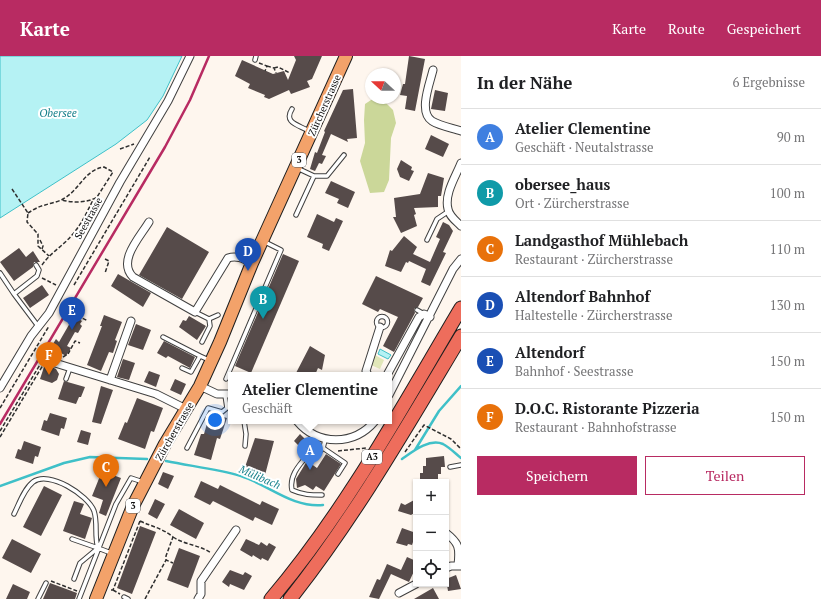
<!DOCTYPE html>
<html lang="de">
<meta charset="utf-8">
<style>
body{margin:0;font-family:"PT Serif",serif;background:#f6f6f6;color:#202124}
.controls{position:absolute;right:12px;bottom:12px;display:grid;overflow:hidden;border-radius:0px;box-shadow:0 1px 3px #0004}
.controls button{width:36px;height:36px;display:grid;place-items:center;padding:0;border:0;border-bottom:1px solid #e0e0e0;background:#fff;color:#202124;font:20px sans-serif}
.compass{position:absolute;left:365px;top:12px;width:36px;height:36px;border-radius:50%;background:#fff;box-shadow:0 1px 3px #0004;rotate:291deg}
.you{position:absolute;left:215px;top:364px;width:14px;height:14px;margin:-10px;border:3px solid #fff;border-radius:50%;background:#1a73e8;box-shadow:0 0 0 6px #1a73e833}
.badge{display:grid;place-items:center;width:26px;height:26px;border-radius:50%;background:#b82b62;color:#fff;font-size:13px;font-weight:700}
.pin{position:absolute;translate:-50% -33px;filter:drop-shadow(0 1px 2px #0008)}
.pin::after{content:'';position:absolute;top:21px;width:14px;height:12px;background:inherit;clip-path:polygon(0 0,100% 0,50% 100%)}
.popup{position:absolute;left:228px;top:316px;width:164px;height:52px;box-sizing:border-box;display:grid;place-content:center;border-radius:0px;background:#fff;filter:drop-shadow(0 1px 3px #0005);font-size:13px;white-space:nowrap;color:#757577}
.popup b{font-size:15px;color:#202124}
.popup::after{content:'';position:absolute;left:50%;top:100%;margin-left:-8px;border:8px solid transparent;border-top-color:#fff}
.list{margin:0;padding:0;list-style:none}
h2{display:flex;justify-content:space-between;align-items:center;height:52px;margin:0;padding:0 16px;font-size:17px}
h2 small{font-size:13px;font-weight:400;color:#757577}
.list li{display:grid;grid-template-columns:26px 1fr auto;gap:12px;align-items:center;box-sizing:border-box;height:56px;padding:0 16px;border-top:1px solid #e0e0e0}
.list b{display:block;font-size:15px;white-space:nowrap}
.list p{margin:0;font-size:13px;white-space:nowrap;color:#757577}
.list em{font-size:13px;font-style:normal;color:#757577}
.actions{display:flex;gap:8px;padding:12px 16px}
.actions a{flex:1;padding:9px 0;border:1px solid #b82b62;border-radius:0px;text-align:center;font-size:14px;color:#b82b62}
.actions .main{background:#b82b62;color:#fff}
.icon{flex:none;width:22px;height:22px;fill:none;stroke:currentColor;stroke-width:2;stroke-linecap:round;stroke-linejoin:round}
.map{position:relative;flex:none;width:461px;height:543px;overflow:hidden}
header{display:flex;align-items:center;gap:24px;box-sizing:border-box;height:56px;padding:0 20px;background:#b82b62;color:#fff}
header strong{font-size:19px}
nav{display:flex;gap:22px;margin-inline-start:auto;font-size:14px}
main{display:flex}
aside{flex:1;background:#fff}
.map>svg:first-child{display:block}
.green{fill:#e1e7b9}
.forest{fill:#cbd799}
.water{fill:#b5f2f4;stroke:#3fc0c8}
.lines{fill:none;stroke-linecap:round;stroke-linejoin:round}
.stream{stroke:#3fc0c8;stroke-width:2.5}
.building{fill:#564b4a}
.lane-casing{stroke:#404040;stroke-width:5.5}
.street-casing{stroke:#404040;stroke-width:9}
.primary-casing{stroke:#1e1e1e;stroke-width:14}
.highway-casing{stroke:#1e1e1e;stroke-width:15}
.path{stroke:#2f2f2f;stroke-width:1.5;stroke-dasharray:4 2;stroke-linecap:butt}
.lane{stroke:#fff;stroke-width:3.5}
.street{stroke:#fff;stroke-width:7}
.primary{stroke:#f3a26a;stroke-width:12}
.highway{stroke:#ee6d5c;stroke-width:13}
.rail{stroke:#b82b62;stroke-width:2.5}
.labels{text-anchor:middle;stroke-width:4;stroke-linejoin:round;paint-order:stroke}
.shield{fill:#fff;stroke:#565656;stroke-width:1}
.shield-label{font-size:9px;font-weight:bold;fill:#0d0d0d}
.street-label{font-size:10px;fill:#0d0d0d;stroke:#fff}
.water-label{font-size:11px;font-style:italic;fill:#1a828c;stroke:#fff}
</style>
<header>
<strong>Karte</strong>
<nav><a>Karte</a><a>Route</a><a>Gespeichert</a></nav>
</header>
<main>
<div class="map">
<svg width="461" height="543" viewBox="0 0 461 543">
<rect width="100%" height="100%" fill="#fef6ee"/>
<path class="green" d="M375 299 384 304 380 313 371 309Z"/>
<path class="forest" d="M374 42 385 46 393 54 396 67 391 82 389 124 384 136 370 137 360 105 365 87 364 64 365 48Z"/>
<path class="water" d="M0 0H182L163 40 147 64 116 88 0 162Z
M380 293 391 299 388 303 378 298Z"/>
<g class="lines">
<path class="stream" d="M415 394 439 355 461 330
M402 403C412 396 429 382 443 388 449 391 456 398 461 402
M166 405C190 410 217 413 241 420 269 429 292 452 323 449
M0 430 64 407 90 401 147 403"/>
</g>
<path class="building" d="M294 0H322L312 23 307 25 310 31 291 38 289 34 269 43 264 41 265 39 248 32 250 28 235 20 242 4 273 18 284 15 288 24 296 4Z
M409 0 425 3 415 55 405 53 407 40 400 39 403 28H405Z
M353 33 357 82 347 83 348 86 331 78 322 99 326 100 322 108 319 107 315 115 310 113 315 96 317 97 325 76 324 75 343 34Z
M435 34 448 37 445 55 431 53Z
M431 79 449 88 443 101 425 93Z
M401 104 412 111 411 114 414 115 409 125 400 121 397 113Z
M428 117 444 122 441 140H438V151L414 152 416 158 414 159 417 170 401 177 393 161H396L394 142 420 138Z
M331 125 355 136 348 152 337 147 339 143 325 137Z
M317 158 334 166 336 162 343 165 329 195 322 192 323 188 307 181Z
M443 166 449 169 453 175 443 196 446 197 430 230 421 226 426 213 409 205 408 207 406 206 401 216 385 210 390 194 392 195 404 180 417 191 413 198 430 206 440 183 436 181Z
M167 171 209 196 182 243 139 219Z
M19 192 26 201 33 195 40 206H34L33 211 14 225 0 206Z
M283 198 299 205 251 317 235 310Z
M118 218 151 237 143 251 111 230Z
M376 220 423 242 418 251 414 253 415 257 394 296 383 290 398 261 380 253 378 256 362 248Z
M42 229 49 239 30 252 23 242Z
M104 259 122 266 115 284 117 285 113 297 109 296 101 315 87 309 102 270H100Z
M74 260 82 265 80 268 82 270 78 277 75 276 67 290 71 292 66 300 51 291 56 283 59 286Z
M189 260 206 270 197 284 179 271 183 264 186 265Z
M136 268 151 274 143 294 128 289Z
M164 285 195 301 190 312 168 300 166 302 157 297Z
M310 290 325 299 322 314 318 312 315 319H300L296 317Z
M123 303 135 307 129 324 117 321Z
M45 308 56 313 59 318 57 324 52 327 40 323Z
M149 315 160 319 156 331 144 326Z
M175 323 186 328 181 339 170 334Z
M64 325 85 331 81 341H79L76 348 58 343Z
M101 330 113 334 101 368 92 366Z
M137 342 163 352 154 376 151 375 145 393 118 383 125 366 127 367Z
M50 357 67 362 64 373 61 372 59 380 41 374 44 364 47 365Z
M210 357 227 362 220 383 217 382 211 404 194 399 201 378H204Z
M81 374 91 377 88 389 77 386Z
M300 378 307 385 301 392 294 385Z
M255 382 274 385 265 419 244 414Z
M24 385 41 391 38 401 35 400 33 408 15 402 18 393 21 394Z
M326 398 341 408 324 435 316 430 313 434 305 429 297 432 296 423 307 405 317 412Z
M444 400 445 411H441V418H438V426H420V417H423V410H426V402Z
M102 415 121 422 106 460 99 457 103 444 92 440Z
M163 416 174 420 168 433 158 428Z
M201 425 218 433 220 429 260 449 262 445 279 453 272 469 255 461 253 465 213 445 210 449 194 441Z
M44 430 62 439 41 480 23 471Z
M155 443 165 448 157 463 148 458Z
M416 443V456L411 459 398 455 401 447 405 449Z
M74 445 84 448 80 458 92 462 85 483 63 475Z
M179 453 204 467 196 483 170 469Z
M140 470 156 476 132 538 117 532Z
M402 472 416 477 412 489 408 488 407 490 396 487Z
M12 483 41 498 31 517 2 502Z
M246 483 259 489 261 486 267 490 269 487 276 491 268 505 262 502 261 504 253 499 252 501 240 494Z
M179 492 200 500 188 532 167 524Z
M407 501 416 505V511L409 526 391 518 379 543 369 541 377 523 380 524 387 508 401 514Z
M230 514 243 519 245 516 252 520 244 534 230 528 229 531 222 526Z
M456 519 461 533 448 535 446 523Z
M50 527 77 537 75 543H43Z
M13 528 30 536 27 543H6Z
M433 532 439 543H414Z"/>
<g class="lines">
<g class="lane-casing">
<path id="lane" d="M255 4 256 0
M292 53C283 67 299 69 309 75
M314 120H327L344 99
M296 159 314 120 297 112
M427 184 437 163 449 155
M36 209 39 214 37 220 14 238 38 270
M0 217 14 238
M417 254 424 258
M195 256 209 263 210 270 202 286
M376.5 266a5.5 5.5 0 1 1 11 0a5.5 5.5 0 1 1-11 0Z
M209 263 218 259
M163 281 200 300
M182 312 191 316 200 300 209 304
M66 323 70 312
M226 323 281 194 263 185
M244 365 246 378 245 390
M325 384 323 392 345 407 338 418
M187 392 208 352 222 356 227 352 225 339
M450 411 461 409
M322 439C311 439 303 439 292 434 289 421 298 410 307 400L314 402 323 392
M14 458C19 448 24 433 33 426 49 414 88 439 94 455 98 467 94 480 98 492
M72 483 98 492
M74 523 80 507 98 492 111 497
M124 541 128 543
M38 543 46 527
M79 543 116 448 131 422 143 426"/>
</g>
<g class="street-casing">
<path id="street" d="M433 14C430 27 418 56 432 65 440 70 452 72 461 75
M461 107C456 120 444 138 448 153 449 160 456 165 461 170
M149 166C140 181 117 205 133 221L195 256 228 202C237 199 244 203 252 207
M47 303 55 307 156 338 186 353
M368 319 366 315 380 271
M387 319 419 261 424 258 430 261
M110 324 131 265
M200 330 217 338H231
M0 332 31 280 49 257 120 126 168 45 190 0
M389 339 453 213 461 203
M297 365C318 390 354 390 375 365
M446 477C459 487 460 492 458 509
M446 512 451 510H461
M399 537 416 528
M198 543 201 538V525L236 474"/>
</g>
<g class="primary-casing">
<path id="primary" d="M96 543 133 450 165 388 200 330 220 286 252 207 346 0"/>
</g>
<g class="highway-casing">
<path id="highway" d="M271 543C346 455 402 351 461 252
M290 543C355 461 407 370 461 280"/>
</g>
<path class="path" d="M259 7 267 10 265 15
M267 10 274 12 276 17
M274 12 278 11 290 17
M120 93 134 88
M12 133 28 157 27 166 38 178V190L49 200
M28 157C33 154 39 150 45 149 51 147 58 146 63 143 80 134 84 114 104 111L113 116 97 141C88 147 72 147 62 144
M40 184 43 190 42 193
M105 203 109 205 105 217
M42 209C50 197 63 190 72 179 81 169 87 156 93 144
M42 222 56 229
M74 229 150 101
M72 257 88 265
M50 295 56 298
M63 301 68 298 75 285 80 287
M0 352 49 270
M0 375 41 307
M0 381 43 309
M338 395 366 392
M405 396 424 369 451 383 461 393
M140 465C153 471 162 472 173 481L166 500V504L173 507
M173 481C185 489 200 489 211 497
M51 525 77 535
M111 534H113L140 465
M113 534 120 538
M145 543 166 504"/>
<use href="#lane" class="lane"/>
<use href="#street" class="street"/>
<use href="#primary" class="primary"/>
<use href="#highway" class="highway"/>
<path class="rail" d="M0 368 165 91 190 44 209 0"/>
</g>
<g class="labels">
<g class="shield">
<rect x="292" y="97" width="14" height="14" rx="3"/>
<rect x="362" y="394" width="20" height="14" rx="3"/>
<rect x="126" y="443" width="14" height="14" rx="3"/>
</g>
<g class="shield-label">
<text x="299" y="107">3</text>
<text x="372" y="404">A3</text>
<text x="133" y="453">3</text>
</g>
<g class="street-label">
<text transform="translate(324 49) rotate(-66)" y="4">Zürcherstrasse</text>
<text transform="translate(88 162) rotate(-61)" y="4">Seestrasse</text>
<text transform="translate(174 375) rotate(-60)" y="4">Zürcherstrasse</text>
</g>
<g class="water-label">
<text x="58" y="61">Obersee</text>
<text transform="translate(260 421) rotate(23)" y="4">Mülibach</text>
</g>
</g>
</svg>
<div class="controls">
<button>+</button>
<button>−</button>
<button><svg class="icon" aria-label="locate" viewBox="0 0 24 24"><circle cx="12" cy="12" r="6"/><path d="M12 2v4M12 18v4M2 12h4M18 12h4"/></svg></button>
</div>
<svg class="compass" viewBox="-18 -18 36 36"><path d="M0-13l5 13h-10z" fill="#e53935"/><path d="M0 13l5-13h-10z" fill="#757577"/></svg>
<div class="you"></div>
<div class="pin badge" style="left:310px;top:414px;background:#3f7fe0">A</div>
<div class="popup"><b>Atelier Clementine</b>Geschäft</div>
<div class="pin badge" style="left:263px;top:263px;background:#0f9aa8">B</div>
<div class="pin badge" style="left:106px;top:431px;background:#e8710a">C</div>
<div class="pin badge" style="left:248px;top:215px;background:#1a4fb4">D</div>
<div class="pin badge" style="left:72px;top:274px;background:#1a4fb4">E</div>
<div class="pin badge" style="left:49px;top:319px;background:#e8710a">F</div>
</div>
<aside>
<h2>In der Nähe<small>6 Ergebnisse</small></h2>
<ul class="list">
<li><span class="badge" style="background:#3f7fe0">A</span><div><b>Atelier Clementine</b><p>Geschäft · Neutalstrasse</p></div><em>90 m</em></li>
<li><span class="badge" style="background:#0f9aa8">B</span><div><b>obersee_haus</b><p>Ort · Zürcherstrasse</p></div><em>100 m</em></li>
<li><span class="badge" style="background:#e8710a">C</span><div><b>Landgasthof Mühlebach</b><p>Restaurant · Zürcherstrasse</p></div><em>110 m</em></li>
<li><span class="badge" style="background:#1a4fb4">D</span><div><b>Altendorf Bahnhof</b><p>Haltestelle · Zürcherstrasse</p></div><em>130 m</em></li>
<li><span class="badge" style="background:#1a4fb4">E</span><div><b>Altendorf</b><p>Bahnhof · Seestrasse</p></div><em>150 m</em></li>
<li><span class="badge" style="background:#e8710a">F</span><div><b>D.O.C. Ristorante Pizzeria</b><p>Restaurant · Bahnhofstrasse</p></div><em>150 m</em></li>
</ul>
<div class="actions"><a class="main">Speichern</a><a>Teilen</a></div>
</aside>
</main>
